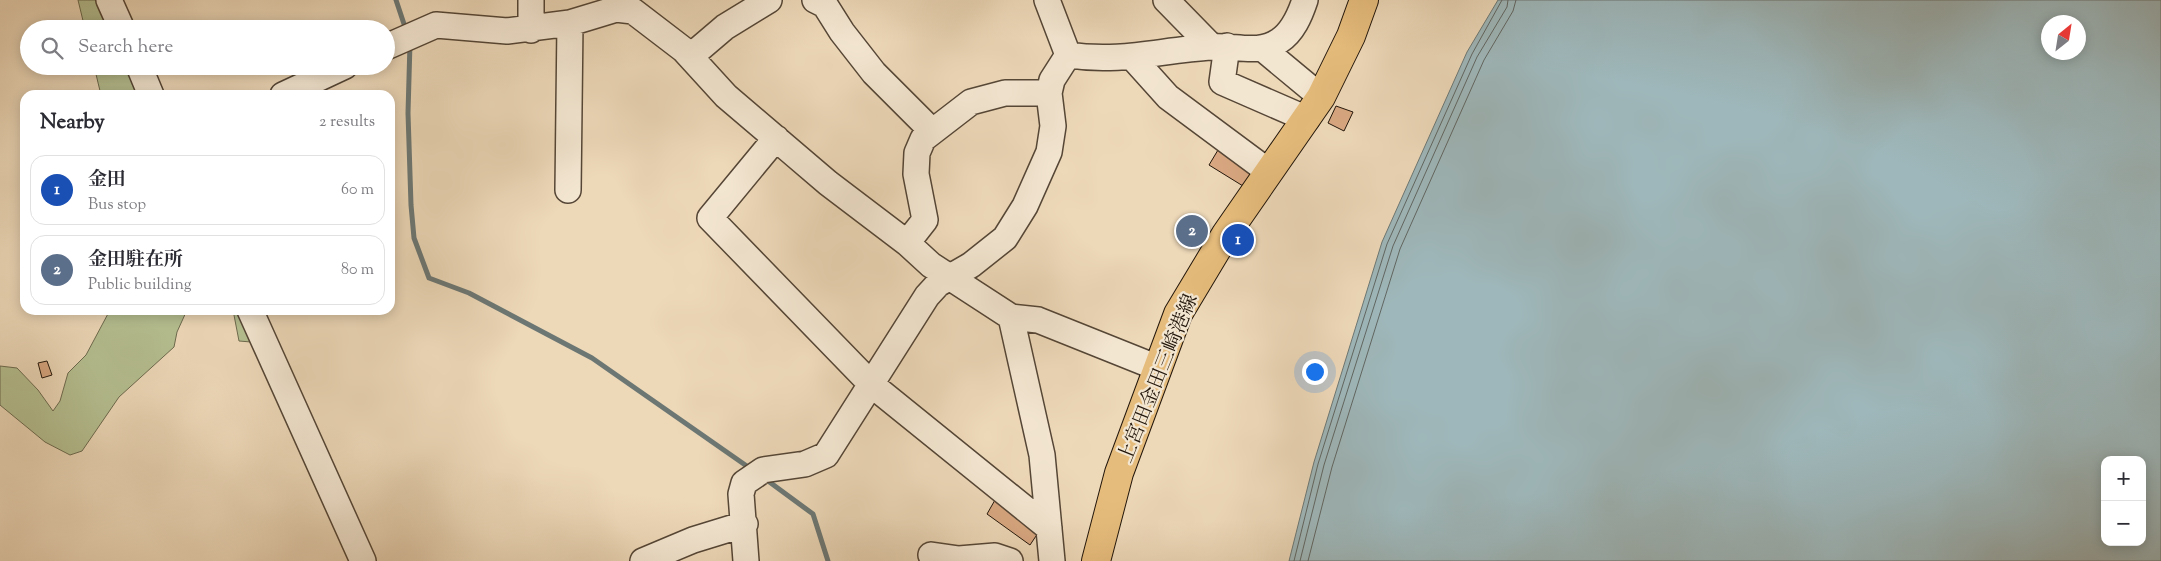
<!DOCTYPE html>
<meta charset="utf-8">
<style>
body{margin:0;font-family:"Sorts Mill Goudy","Noto Serif JP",serif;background:#f7f7f7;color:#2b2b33}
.controls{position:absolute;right:15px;bottom:15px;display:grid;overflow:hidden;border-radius:10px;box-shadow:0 2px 12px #0003}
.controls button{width:45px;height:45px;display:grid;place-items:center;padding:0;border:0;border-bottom:1px solid #e1e1e2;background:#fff;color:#2b2b33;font:25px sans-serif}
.compass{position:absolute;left:2041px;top:15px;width:45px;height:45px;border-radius:50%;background:#fff;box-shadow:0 2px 12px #0003;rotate:30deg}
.you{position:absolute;left:1314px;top:371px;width:18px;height:18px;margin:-12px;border:4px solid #fff;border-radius:50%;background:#1a73e8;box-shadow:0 0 0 8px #1a73e833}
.badge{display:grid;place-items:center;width:32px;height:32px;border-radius:50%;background:#8f2418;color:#fff;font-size:16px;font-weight:700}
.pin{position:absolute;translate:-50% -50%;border:2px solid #fff;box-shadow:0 1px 5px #0006}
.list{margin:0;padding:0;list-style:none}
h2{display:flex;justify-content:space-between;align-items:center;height:65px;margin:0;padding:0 20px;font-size:21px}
h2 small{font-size:16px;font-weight:400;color:#7c7c81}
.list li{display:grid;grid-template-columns:32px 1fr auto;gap:15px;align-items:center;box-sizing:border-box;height:70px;margin:0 10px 10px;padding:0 10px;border:1px solid #e1e1e2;border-radius:15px}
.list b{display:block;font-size:19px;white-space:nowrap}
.list p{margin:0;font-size:16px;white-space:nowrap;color:#7c7c81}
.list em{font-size:16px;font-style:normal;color:#7c7c81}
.icon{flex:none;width:28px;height:28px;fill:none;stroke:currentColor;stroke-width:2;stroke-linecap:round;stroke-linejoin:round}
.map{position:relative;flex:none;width:2161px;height:561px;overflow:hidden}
.search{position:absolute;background:#fff;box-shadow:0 2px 12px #0003;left:20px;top:20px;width:375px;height:55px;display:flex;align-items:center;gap:12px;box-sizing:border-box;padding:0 18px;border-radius:28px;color:#7c7c81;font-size:19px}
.panel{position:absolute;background:#fff;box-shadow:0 2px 12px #0003;left:20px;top:90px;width:375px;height:225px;border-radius:15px}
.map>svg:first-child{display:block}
.green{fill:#b5bf91;stroke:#6c6a4e}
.water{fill:#9eb7ba;stroke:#6c7774;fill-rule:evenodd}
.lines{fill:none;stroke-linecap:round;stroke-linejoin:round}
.shore{stroke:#606662;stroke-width:1}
.stream{stroke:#6c7774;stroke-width:5}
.building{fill:#d9a882;stroke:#22160b}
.minor-casing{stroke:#554636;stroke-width:28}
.major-casing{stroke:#22160b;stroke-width:30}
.minor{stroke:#f3e6d1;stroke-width:25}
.major{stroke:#e6bc7c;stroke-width:28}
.labels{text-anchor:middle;stroke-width:4.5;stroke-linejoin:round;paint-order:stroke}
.street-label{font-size:20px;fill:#22160b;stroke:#f3e6d1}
</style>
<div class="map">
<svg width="2161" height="561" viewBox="0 0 2161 561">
<rect width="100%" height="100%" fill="#edd8b8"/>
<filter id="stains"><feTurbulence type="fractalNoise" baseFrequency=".004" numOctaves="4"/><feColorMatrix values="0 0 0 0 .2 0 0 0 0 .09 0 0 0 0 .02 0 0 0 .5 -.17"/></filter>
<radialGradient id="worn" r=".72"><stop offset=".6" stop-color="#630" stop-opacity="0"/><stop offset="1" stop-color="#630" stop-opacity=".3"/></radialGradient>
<path class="green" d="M78 0H101L114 29H85Z
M94 66H131L144 95H101Z
M110 310H187L177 332 174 347 119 397 82 451 70 455 45 442 0 405V366L17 368 38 390 53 411 60 401 68 373 86 355Z
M233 310H244L251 342 239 341Z"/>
<path class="water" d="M1498 0H2161V561H1289L1314 462 1382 242 1467 52ZM2048 22H2078V52H2048ZM2105 460H2142V542H2105Z"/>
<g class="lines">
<path class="shore" d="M1294 561 1318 464 1387 244 1472 54 1502 0
M1300 561 1324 465 1393 246 1477 57 1507 7 1508 0
M1308 561 1332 467 1400 249 1484 60 1513 11 1516 0"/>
<path class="stream" d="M396 0 406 30
M410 43 408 113 411 205 414 238 429 278 469 293 592 358 751 469
M764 478 813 514 828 561"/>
</g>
<path class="building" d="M1336 106 1353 112 1344 131 1328 123Z
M1221 145 1256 166 1243 186 1209 165Z
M1190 217 1208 234 1198 245 1195 242 1193 244 1176 229 1184 220 1186 222Z
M47 361 52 375 42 378 38 363Z
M995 500 1038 533 1030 545 987 514Z"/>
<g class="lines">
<g class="minor-casing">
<path id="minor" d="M109 0 122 29
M815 0 825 5 842 32 874 73 932 131
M1047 0 1068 55
M1166 0 1212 47
M531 30V0
M1227 46 1222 82 1307 119
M386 47 436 25 507 31 570 23 616 9 633 11 684 50 726 96 828 183 907 243 931 265 1011 317 1038 320 1158 368
M1262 48 1321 97
M1068 55C1121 63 1160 50 1212 47 1234 45 1259 55 1279 41 1293 32 1300 15 1305 0
M691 56 725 27 769 0
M1132 57 1168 97 1269 172
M139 66 151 95
M283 95 345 66
M776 138 710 218 872 385 1049 528
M568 190 570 23
M907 243 925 220 916 174 917 153 923 139 971 102 1005 93H1049
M250 310 363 561
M1011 317 1042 455 1052 561
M931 555 959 559 995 556 1010 561
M643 561 693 540 745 524
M746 561 741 494 744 483 763 470 805 464 826 455 927 296 938 284 971 265 1005 238 1025 206 1049 152 1053 126 1049 93 1052 80 1068 55"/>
</g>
<g class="major-casing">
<path id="major" d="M1096 561 1119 473 1178 314 1226 234 1321 97 1351 36 1364 0"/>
</g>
<use href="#minor" class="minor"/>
<use href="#major" class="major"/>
</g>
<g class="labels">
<g class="street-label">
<text transform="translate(1157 378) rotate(-68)" y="7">上宮田金田三崎港線</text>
</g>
</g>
<rect width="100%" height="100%" filter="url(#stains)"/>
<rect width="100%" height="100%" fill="url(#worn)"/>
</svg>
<div class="controls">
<button>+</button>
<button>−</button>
</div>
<svg class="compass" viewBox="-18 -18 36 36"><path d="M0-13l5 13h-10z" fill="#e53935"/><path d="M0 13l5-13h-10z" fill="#7c7c81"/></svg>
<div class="you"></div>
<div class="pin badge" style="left:1238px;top:240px;background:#1a4fb4">1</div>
<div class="pin badge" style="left:1192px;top:231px;background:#5c6f8a">2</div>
<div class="search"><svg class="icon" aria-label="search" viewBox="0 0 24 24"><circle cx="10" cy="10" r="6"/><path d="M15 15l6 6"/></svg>Search here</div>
<section class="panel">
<h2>Nearby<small>2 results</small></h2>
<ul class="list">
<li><span class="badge" style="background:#1a4fb4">1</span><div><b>金田</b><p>Bus stop</p></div><em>60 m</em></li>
<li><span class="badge" style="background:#5c6f8a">2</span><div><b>金田駐在所</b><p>Public building</p></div><em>80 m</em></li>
</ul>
</section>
</div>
